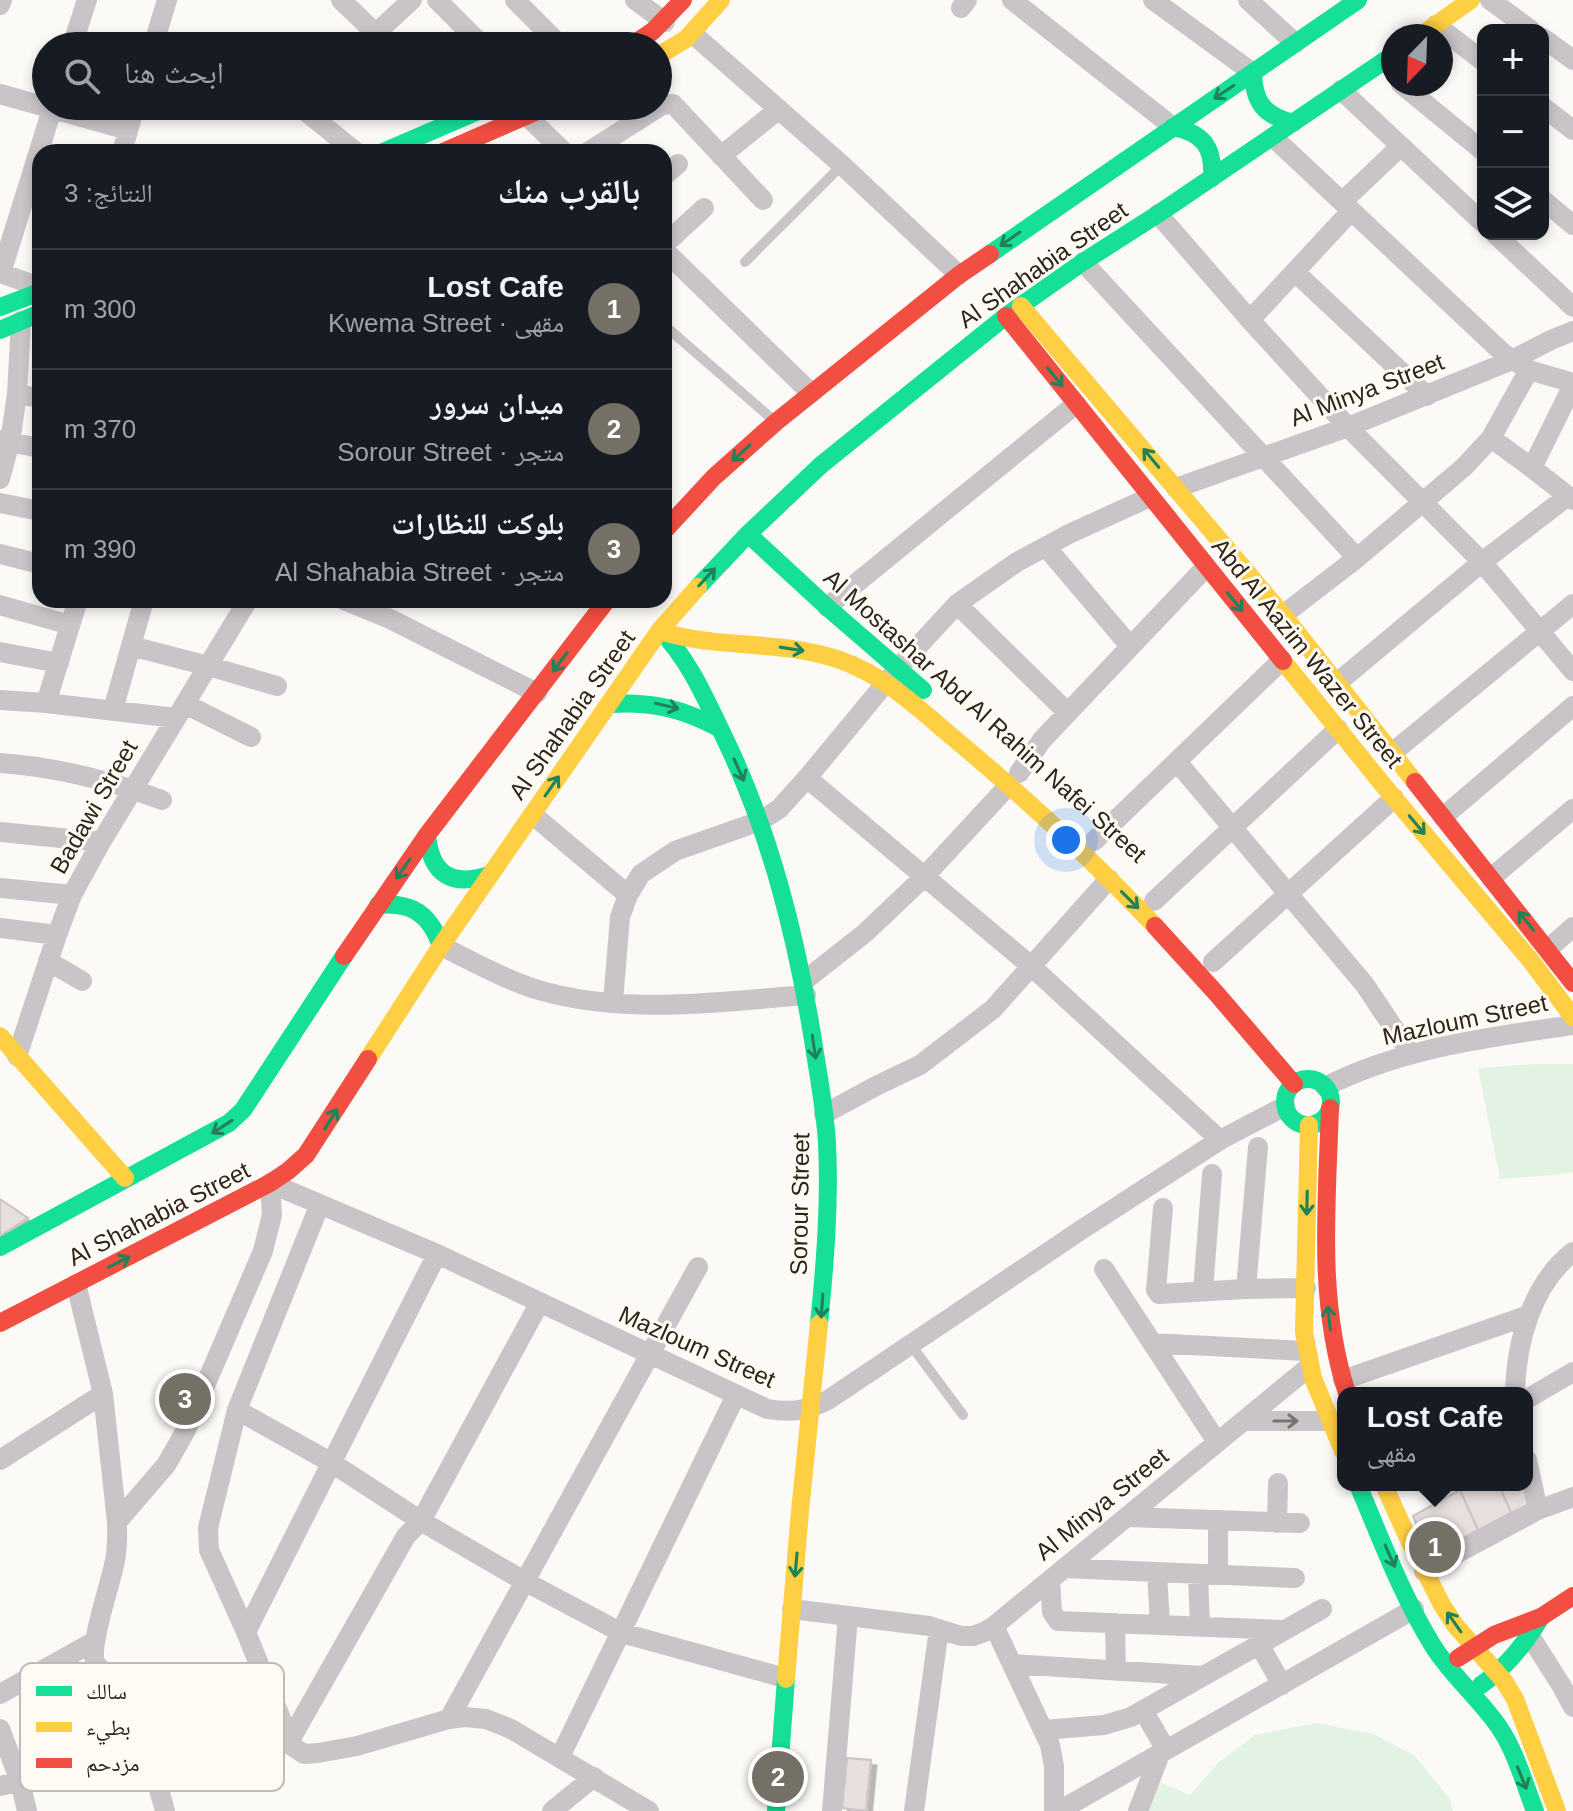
<!DOCTYPE html>
<html lang="ar">
<meta charset="utf-8">
<style>
body{margin:0;font-family:Arial,"Noto Naskh Arabic",sans-serif;background:#242831;color:#f1f3f6;direction:rtl}
.controls{position:absolute;right:24px;top:24px;display:grid;overflow:hidden;border-radius:16px;box-shadow:0 4px 12px #0003}
.controls button{width:72px;height:72px;display:grid;place-items:center;padding:0;border:0;border-bottom:2px solid #363941;background:#171b24;color:#f1f3f6;font:40px sans-serif}
.compass{position:absolute;left:1381px;top:24px;width:72px;height:72px;border-radius:50%;background:#171b24;box-shadow:0 4px 12px #0003;rotate:203deg}
.you{position:absolute;left:1066px;top:840px;width:28px;height:28px;margin:-20px;border:6px solid #fff;border-radius:50%;background:#1a73e8;box-shadow:0 0 0 12px #1a73e833}
.badge{display:grid;place-items:center;width:52px;height:52px;border-radius:50%;background:#757066;color:#fff;font-size:26px;font-weight:700}
.pin{position:absolute;translate:-50% -50%;border:4px solid #fff;box-shadow:0 2px 8px #0006}
.popup{position:absolute;left:1337px;top:1387px;width:196px;height:104px;box-sizing:border-box;display:grid;place-content:center;border-radius:16px;background:#171b24;filter:drop-shadow(0 2px 6px #0005);font-size:26px;white-space:nowrap;color:#9ea1a6}
.popup b{font-size:30px;color:#f1f3f6}
.popup::after{content:'';position:absolute;left:50%;top:100%;margin-left:-16px;border:16px solid transparent;border-top-color:#171b24}
.list{margin:0;padding:0;list-style:none}
h2{display:flex;justify-content:space-between;align-items:center;height:104px;margin:0;padding:0 32px;font-size:34px}
h2 small{font-size:26px;font-weight:400;color:#9ea1a6}
.list li{display:grid;grid-template-columns:52px 1fr auto;gap:24px;align-items:center;box-sizing:border-box;height:120px;padding:0 32px;border-top:2px solid #363941}
.list b{display:block;font-size:30px;white-space:nowrap}
.list p{margin:0;font-size:26px;white-space:nowrap;color:#9ea1a6}
.list em{font-size:26px;font-style:normal;color:#9ea1a6}
.icon{flex:none;width:44px;height:44px;fill:none;stroke:currentColor;stroke-width:2;stroke-linecap:round;stroke-linejoin:round}
.map{position:relative;flex:none;width:1573px;height:1811px;overflow:hidden;direction:ltr}
.search{position:absolute;background:#171b24;box-shadow:0 4px 12px #0003;left:32px;top:32px;width:640px;height:88px;display:flex;align-items:center;gap:20px;box-sizing:border-box;padding:0 28px;border-radius:44px;color:#9ea1a6;font-size:30px}
.panel{position:absolute;background:#171b24;box-shadow:0 4px 12px #0003;left:32px;top:144px;width:640px;height:464px;border-radius:24px;direction:rtl}
.map>svg:first-child{display:block}
.green{fill:#e3f3e3}
.building{fill:#e7dfde;stroke:#cac2c3;stroke-width:2;filter:url(#shadow)}
.lines{fill:none;stroke-linecap:round;stroke-linejoin:round}
.lane{stroke:#c9c4c8;stroke-width:10}
.street{stroke:#c9c4c8;stroke-width:20}
.fast{stroke:#16e098;stroke-width:18}
.slow{stroke:#ffcf43;stroke-width:18}
.jam{stroke:#f24e42;stroke-width:18}
.oneway{stroke:#218258}
.oneway2{stroke:#7a7470}
.labels{text-anchor:middle;stroke-width:6;stroke-linejoin:round;paint-order:stroke}
.street-label{font-size:24px;fill:#2c2518;stroke:#fffbf4}
.key{fill:#fffbf4;stroke:#c0bbb2;stroke-width:2}
.key-label{font-size:22px;fill:#2c2518}
</style>
<div class="map">
<svg width="1573" height="1811" viewBox="0 0 1573 1811">
<defs>
<filter id="shadow"><feDropShadow dx="5.5" dy="5.5" stdDeviation="0" flood-color="#0004"/></filter>
</defs>
<rect width="100%" height="100%" fill="#fcfaf7"/>
<path class="green" d="M1534 1064H1573V1172L1554 1175 1500 1179 1478 1068Z
M1317 1723 1374 1734 1415 1756 1450 1799 1453 1811H1144L1155 1780 1190 1795 1219 1762 1255 1735Z"/>
<path class="building" d="M0 1199 28 1218 0 1236Z
M1422 1485H1457L1460 1490 1433 1505Z
M1470 1485H1499L1511 1513 1478 1530 1460 1490Z
M1499 1485H1525L1530 1504 1511 1513Z
M1460 1490 1478 1530 1430 1556 1413 1516Z
M847 1758 871 1760 866 1811 842 1808Z"/>
<g class="lines">
<path class="lane" d="M745 262 842 165
M664 325 771 418
M911 1345 963 1415"/>
<path class="street" d="M341 0 389 46
M437 0 483 46
M515 0 561 46
M635 0 665 22
M1012 0 1173 127
M1153 0 1253 73
M1248 0 1295 43
M1490 0 1531 30
M0 5 2 0
M961 8 967 0
M1436 25 1483 61
M376 33 412 0
M693 34 842 165 959 275
M1543 38 1573 60
M72 46 87 0
M153 46 167 0
M1401 84 1483 151
M1341 90 1483 223
M0 94 128 130
M299 106 356 152
M1543 107 1573 130
M527 116 564 152
M1273 137 1504 354 1529 370 1573 383
M122 152 135 106
M588 152 662 105 673 104 763 200
M721 156 779 109
M664 176 678 164
M1543 200 1573 225
M1342 202 1401 146
M1158 214 1250 320 1348 427 1482 562 1573 671
M1495 234 1573 307
M664 245 704 208
M664 250 811 393
M1083 262 1357 558
M1295 272 1427 396
M0 273 40 287
M1 273 53 106
M1250 320 1351 211
M17 394 40 398
M1491 438 1532 468 1573 500
M0 440 40 448
M1532 468 1573 385
M0 479 10 442 17 394 21 321
M1176 488 1348 427 1512 360 1551 340 1573 331
M0 503 40 511
M1046 547 1130 646
M0 554 40 564
M344 600 390 619 537 693
M957 604 1068 713
M0 605 70 625
M827 607 1076 404
M1283 615 1357 558 1464 467 1491 438 1529 370
M131 646 208 666 277 686
M0 652 59 663
M1337 683 1482 562 1568 496
M0 700 46 703 176 718
M46 703 78 600
M185 704 251 737
M113 710 144 600
M1392 753 1573 604
M0 763C56 767 109 780 162 800
M1178 763 1365 985 1411 1054
M1019 773 1042 740 1206 567
M807 778 1031 966 1220 1140
M533 815 628 895
M1443 817 1573 706
M0 832 101 842
M1094 841 1282 660
M1491 878 1573 809
M0 888 72 895
M1154 901 1338 729
M0 928 57 935
M441 946C474 962 507 981 542 991 628 1015 719 1002 806 995
M1548 949 1573 927
M48 961 82 981
M1213 962 1394 798
M804 981 865 933 923 878 1009 785
M613 1002 620 917 628 895 641 874 675 851 760 821 779 809 807 778 898 668 957 604 1017 562 1069 534 1150 497
M17 1056 57 935 72 895 101 842 248 600
M1325 1087C1401 1048 1489 1037 1573 1025
M824 1114 878 1085 920 1065 993 1009 1109 879
M320 1204 237 1410 208 1528 209 1550 246 1632 292 1746 304 1754 318 1753 357 1746 449 1719 465 1717 486 1719 511 1729 649 1811
M1163 1208 1156 1290 1159 1294 1246 1289 1306 1288
M1104 1269 1217 1442
M76 1284 103 1394 117 1522C117 1535 118 1547 115 1560 112 1581 87 1648 96 1664 104 1677 123 1675 131 1689L165 1811
M1246 1289 1258 1147
M1203 1291 1212 1174
M1152 1343 1305 1351
M1343 1380 1529 1315
M1515 1393C1516 1342 1532 1284 1573 1252
M1527 1399 1573 1372
M237 1410 332 1463 421 1521 524 1581 622 1633 785 1678
M1243 1421H1330
M0 1460 103 1394
M1527 1460 1538 1510
M1127 1517 1300 1523
M117 1522 166 1465 186 1430 263 1251 272 1215 270 1183 437 1254 767 1409C792 1413 805 1411 828 1400L1081 1230 1220 1140 1285 1106
M1277 1523 1278 1483
M1064 1568 1295 1578
M1424 1571 1538 1510 1573 1497
M1157 1572 1160 1625
M1198 1574 1200 1627
M1218 1575V1520
M1050 1580 1052 1612 1058 1621 1284 1630
M792 1609 929 1626 961 1636H973L984 1632 994 1626 1309 1367
M1115 1623 1116 1671
M994 1626 1050 1745 1054 1766V1811
M246 1632 437 1254
M1530 1636 1561 1685 1573 1707
M1259 1644 1282 1685
M1012 1664 1203 1676
M0 1694 95 1641
M1143 1710 1166 1750
M449 1719 698 1267
M0 1729 20 1781 27 1811
M1044 1730 1104 1725 1131 1717 1322 1609
M290 1740 406 1536 421 1521 540 1302
M560 1757 736 1395
M0 1786 20 1781
M552 1811 594 1777
M832 1811 848 1616
M914 1811 939 1629
M1059 1811 1414 1609
M1138 1811 1160 1754"/>
<path class="fast" d="M1253 73C1254 103 1264 115 1293 123
M1173 127C1203 133 1214 147 1212 178
M383 152 490 106
M990 254 1358 0
M0 307 40 292
M0 330 40 313
M748 534 827 607 923 690
M698 587 748 534 821 465 1006 316 1083 262 1158 214 1393 55
M660 630C690 661 706 700 725 739 771 835 796 936 813 1040 818 1074 825 1109 827 1143 830 1203 825 1264 819 1324
M610 704C651 701 683 709 719 728
M427 835C431 875 452 887 489 875
M378 905C412 902 430 914 441 946
M1285 1102a23 23 0 1 1 46 0a23 23 0 1 1-46 0Z
M0 1247 229 1123 243 1110 344 956
M1358 1485C1381 1539 1402 1596 1433 1646 1452 1676 1479 1698 1499 1727 1516 1752 1524 1783 1535 1811
M1481 1685C1507 1667 1525 1644 1541 1617
M776 1811 786 1679"/>
<path class="slow" d="M1420 36 1471 0
M658 56 686 39 721 0
M1021 306 1283 615 1415 782
M660 631C720 650 780 639 840 660 883 675 916 706 950 735 1022 795 1091 858 1155 926
M1283 661 1384 786 1531 961 1573 1017
M0 1036 125 1178
M368 1059 441 946 660 630 698 587
M1309 1125 1304 1332 1313 1378 1343 1451
M1384 1485 1407 1536 1442 1605 1455 1625 1504 1681 1515 1699 1557 1811
M786 1679 800 1511 819 1324"/>
<path class="jam" d="M631 46 653 31 683 0
M443 152 549 106
M1006 316 1283 661
M664 531 714 477 776 422 959 275 990 254
M1415 782 1573 983
M1155 926 1216 993 1294 1084
M344 956 427 835 607 600
M1330 1108C1327 1203 1317 1301 1347 1393
M0 1323 270 1183 288 1171 306 1155 368 1059
M1458 1658 1494 1635 1541 1617 1573 1596"/>
</g>
<defs><path id="oneway-shaft" d="M-6 0H5M1.5-3L5.5 0L1.5 3" fill="none" stroke-width="1.6" stroke-linecap="round" stroke-linejoin="round" transform="scale(2)"/></defs>
<g class="oneway">
<use href="#oneway-shaft" transform="translate(1224 92) rotate(146)"/>
<use href="#oneway-shaft" transform="translate(1010 239) rotate(145)"/>
<use href="#oneway-shaft" transform="translate(1055 377) rotate(51)"/>
<use href="#oneway-shaft" transform="translate(741 453) rotate(138)"/>
<use href="#oneway-shaft" transform="translate(1151 458) rotate(-130)"/>
<use href="#oneway-shaft" transform="translate(707 577) rotate(-47)"/>
<use href="#oneway-shaft" transform="translate(1235 602) rotate(51)"/>
<use href="#oneway-shaft" transform="translate(792 649) rotate(9)"/>
<use href="#oneway-shaft" transform="translate(560 662) rotate(127)"/>
<use href="#oneway-shaft" transform="translate(667 706) rotate(13)"/>
<use href="#oneway-shaft" transform="translate(739 770) rotate(66)"/>
<use href="#oneway-shaft" transform="translate(552 786) rotate(-55)"/>
<use href="#oneway-shaft" transform="translate(1417 825) rotate(50)"/>
<use href="#oneway-shaft" transform="translate(403 869) rotate(125)"/>
<use href="#oneway-shaft" transform="translate(1130 900) rotate(45)"/>
<use href="#oneway-shaft" transform="translate(1526 921) rotate(-129)"/>
<use href="#oneway-shaft" transform="translate(814 1047) rotate(82)"/>
<use href="#oneway-shaft" transform="translate(331 1119) rotate(-58)"/>
<use href="#oneway-shaft" transform="translate(222 1127) rotate(147)"/>
<use href="#oneway-shaft" transform="translate(1307 1203) rotate(91)"/>
<use href="#oneway-shaft" transform="translate(119 1262) rotate(-27)"/>
<use href="#oneway-shaft" transform="translate(822 1306) rotate(94)"/>
<use href="#oneway-shaft" transform="translate(1329 1318) rotate(-97)"/>
<use href="#oneway-shaft" transform="translate(1390 1556) rotate(66)"/>
<use href="#oneway-shaft" transform="translate(796 1565) rotate(95)"/>
<use href="#oneway-shaft" transform="translate(1454 1622) rotate(-125)"/>
<use href="#oneway-shaft" transform="translate(1522 1778) rotate(68)"/>
</g>
<use class="oneway2" href="#oneway-shaft" transform="translate(1286 1421)"/>
<g class="labels">
<g class="street-label">
<text transform="translate(1043 265) rotate(-35)" y="8">Al Shahabia Street</text>
<text transform="translate(1367 390) rotate(-21)" y="8">Al Minya Street</text>
<text transform="translate(1307 653) rotate(51)" y="8">Abd Al Aazim Wazer Street</text>
<text transform="translate(572 715) rotate(-55)" y="8">Al Shahabia Street</text>
<text transform="translate(985 716) rotate(42)" y="8">Al Mostashar Abd Al Rahim Nafei Street</text>
<text transform="translate(94 807) rotate(-60)" y="8">Badawi Street</text>
<text transform="translate(1465 1020) rotate(-12)" y="8">Mazloum Street</text>
<text transform="translate(800 1204) rotate(-89)" y="8">Sorour Street</text>
<text transform="translate(159 1214) rotate(-27)" y="8">Al Shahabia Street</text>
<text transform="translate(697 1347) rotate(24)" y="8">Mazloum Street</text>
<text transform="translate(1102 1504) rotate(-39)" y="8">Al Minya Street</text>
</g>
</g>
<rect x="20" y="1663" width="264" height="128" rx="12" class="key"/>
<rect x="36" y="1686" width="36" height="10" fill="#16e098"/>
<rect x="36" y="1722" width="36" height="10" fill="#ffcf43"/>
<rect x="36" y="1758" width="36" height="10" fill="#f24e42"/>
<g class="key-label">
<text x="86" y="1699">سالك</text>
<text x="86" y="1735">بطيء</text>
<text x="86" y="1771">مزدحم</text>
</g>
</svg>
<div class="controls">
<button>+</button>
<button>−</button>
<button><svg class="icon" aria-label="layers" viewBox="0 0 24 24"><path d="M12 4l9 5-9 5-9-5zM3 14l9 5 9-5"/></svg></button>
</div>
<svg class="compass" viewBox="-18 -18 36 36"><path d="M0-13l5 13h-10z" fill="#e53935"/><path d="M0 13l5-13h-10z" fill="#9ea1a6"/></svg>
<div class="you"></div>
<div class="pin badge" style="left:1435px;top:1547px">1</div>
<div class="popup"><b>Lost Cafe</b>مقهى</div>
<div class="pin badge" style="left:778px;top:1777px">2</div>
<div class="pin badge" style="left:185px;top:1399px">3</div>
<div class="search"><svg class="icon" aria-label="search" viewBox="0 0 24 24"><circle cx="10" cy="10" r="6"/><path d="M15 15l6 6"/></svg>ابحث هنا</div>
<section class="panel">
<h2>بالقرب منك<small>النتائج: 3</small></h2>
<ul class="list">
<li><span class="badge">1</span><div><b>Lost Cafe</b><p>مقهى · Kwema Street</p></div><em>300 m</em></li>
<li><span class="badge">2</span><div><b>ميدان سرور</b><p>متجر · Sorour Street</p></div><em>370 m</em></li>
<li><span class="badge">3</span><div><b>بلوكت للنظارات</b><p>متجر · Al Shahabia Street</p></div><em>390 m</em></li>
</ul>
</section>
</div>
